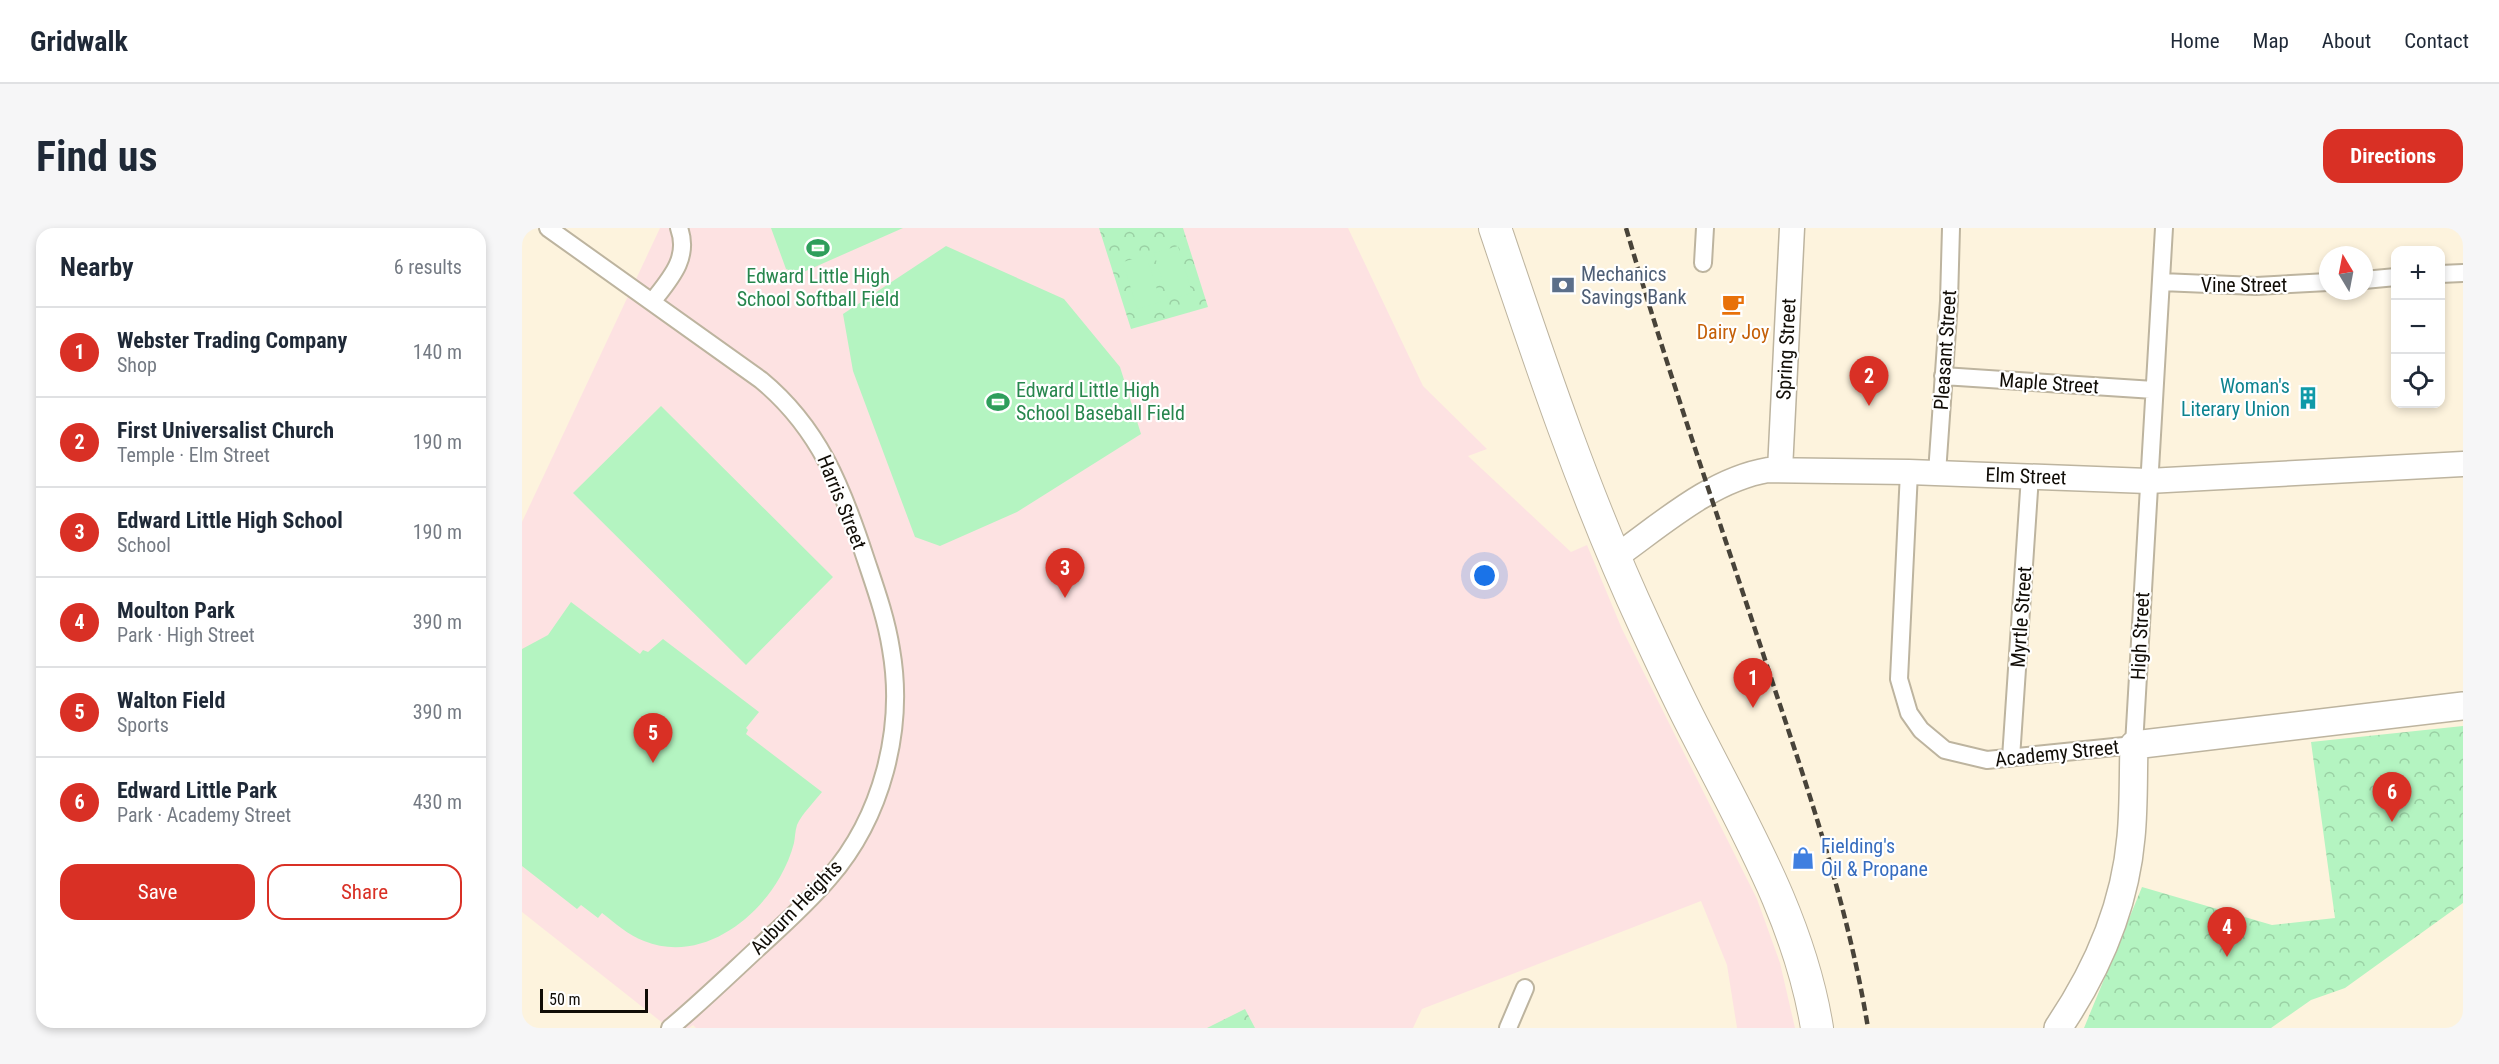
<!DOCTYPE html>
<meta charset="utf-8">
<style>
body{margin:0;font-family:"Roboto Condensed",sans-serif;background:#f6f6f7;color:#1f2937}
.controls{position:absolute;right:18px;top:18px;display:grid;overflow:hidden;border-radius:12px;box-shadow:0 3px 9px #0003}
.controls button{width:54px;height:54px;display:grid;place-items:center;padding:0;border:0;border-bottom:2px solid #e0e1e3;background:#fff;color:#1f2937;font:30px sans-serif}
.compass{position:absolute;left:1797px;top:18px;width:54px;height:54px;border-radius:50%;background:#fff;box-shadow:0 3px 9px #0003;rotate:350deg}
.scale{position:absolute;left:18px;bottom:15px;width:108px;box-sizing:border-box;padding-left:6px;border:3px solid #100c06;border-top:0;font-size:16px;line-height:21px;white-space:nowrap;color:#100c06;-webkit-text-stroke:4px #fff;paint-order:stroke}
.you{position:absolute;left:963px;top:348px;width:21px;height:21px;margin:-15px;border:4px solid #fff;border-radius:50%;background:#1a73e8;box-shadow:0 0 0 9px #1a73e833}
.badge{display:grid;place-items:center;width:39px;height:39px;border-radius:50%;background:#d93025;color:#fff;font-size:20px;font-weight:700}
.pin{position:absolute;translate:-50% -50px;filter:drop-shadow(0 2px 3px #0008)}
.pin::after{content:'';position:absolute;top:32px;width:21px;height:18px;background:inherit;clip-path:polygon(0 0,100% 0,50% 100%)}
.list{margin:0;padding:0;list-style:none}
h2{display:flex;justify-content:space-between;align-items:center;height:78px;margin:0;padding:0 24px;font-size:26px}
h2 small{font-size:20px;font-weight:400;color:#747a83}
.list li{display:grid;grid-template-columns:39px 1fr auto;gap:18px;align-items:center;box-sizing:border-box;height:90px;padding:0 24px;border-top:2px solid #e0e1e3}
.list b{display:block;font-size:22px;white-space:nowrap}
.list p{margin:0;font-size:20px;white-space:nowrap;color:#747a83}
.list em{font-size:20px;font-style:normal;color:#747a83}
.actions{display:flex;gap:12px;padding:18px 24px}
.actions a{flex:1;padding:14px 0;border:2px solid #d93025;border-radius:18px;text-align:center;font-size:21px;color:#d93025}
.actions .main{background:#d93025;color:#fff}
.icon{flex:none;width:33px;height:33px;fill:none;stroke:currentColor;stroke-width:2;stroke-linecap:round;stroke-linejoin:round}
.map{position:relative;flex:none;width:1941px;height:800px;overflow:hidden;border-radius:18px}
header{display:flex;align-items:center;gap:36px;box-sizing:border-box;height:84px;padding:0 30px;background:#fff;border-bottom:2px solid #e0e1e3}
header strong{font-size:28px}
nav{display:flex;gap:33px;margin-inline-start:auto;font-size:21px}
.intro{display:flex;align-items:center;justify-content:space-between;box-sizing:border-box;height:144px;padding:0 36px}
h1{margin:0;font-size:42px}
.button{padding:15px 27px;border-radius:18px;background:#d93025;color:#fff;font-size:21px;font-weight:700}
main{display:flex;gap:36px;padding:0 36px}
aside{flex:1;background:#fff;border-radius:18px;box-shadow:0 3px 9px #0003}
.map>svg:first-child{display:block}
.education{fill:#fde2e2}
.park{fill:url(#park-crowns)}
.pitch{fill:#b4f4c1}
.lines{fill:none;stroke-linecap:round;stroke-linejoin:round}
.street-casing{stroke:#bdb49f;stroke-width:20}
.secondary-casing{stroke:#bdb49f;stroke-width:27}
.primary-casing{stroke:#bdb49f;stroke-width:30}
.highway-casing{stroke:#bdb49f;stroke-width:34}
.street{stroke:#fff;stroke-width:16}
.secondary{stroke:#fff;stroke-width:24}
.primary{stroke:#fff;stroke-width:27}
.highway{stroke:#fff;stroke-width:32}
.rail{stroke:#484339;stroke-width:4.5;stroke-dasharray:9 4.5;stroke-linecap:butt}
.labels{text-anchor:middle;stroke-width:4.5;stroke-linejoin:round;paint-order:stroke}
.service-label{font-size:20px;fill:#4e5e75;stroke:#fff;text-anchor:start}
.leisure-label{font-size:20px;fill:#27864d;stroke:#fff}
.street-label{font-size:20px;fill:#100c06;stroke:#fff}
.food-label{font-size:20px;fill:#c56008;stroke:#fff}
.culture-label{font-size:20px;fill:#0d838f;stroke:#fff;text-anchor:end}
.shop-label{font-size:20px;fill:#366cbe;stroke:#fff;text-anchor:start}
</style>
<header>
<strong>Gridwalk</strong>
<nav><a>Home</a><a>Map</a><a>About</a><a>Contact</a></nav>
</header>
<div class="intro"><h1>Find us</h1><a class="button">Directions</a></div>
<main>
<aside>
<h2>Nearby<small>6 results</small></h2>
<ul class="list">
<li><span class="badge">1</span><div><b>Webster Trading Company</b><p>Shop</p></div><em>140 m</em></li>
<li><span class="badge">2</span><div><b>First Universalist Church</b><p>Temple · Elm Street</p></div><em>190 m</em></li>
<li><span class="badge">3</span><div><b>Edward Little High School</b><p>School</p></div><em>190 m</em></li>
<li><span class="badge">4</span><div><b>Moulton Park</b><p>Park · High Street</p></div><em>390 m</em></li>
<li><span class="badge">5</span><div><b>Walton Field</b><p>Sports</p></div><em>390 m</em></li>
<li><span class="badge">6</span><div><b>Edward Little Park</b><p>Park · Academy Street</p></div><em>430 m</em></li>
</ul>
<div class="actions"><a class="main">Save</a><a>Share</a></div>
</aside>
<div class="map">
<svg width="1941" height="800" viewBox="0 0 1941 800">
<defs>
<pattern id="park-crowns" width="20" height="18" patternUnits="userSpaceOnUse" patternTransform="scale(1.5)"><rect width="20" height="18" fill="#b4f4c1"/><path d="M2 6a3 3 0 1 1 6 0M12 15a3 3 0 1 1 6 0" fill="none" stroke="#9ad0a4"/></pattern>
</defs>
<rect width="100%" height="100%" fill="#fdf3dd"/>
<path class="education" d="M138 0H826L901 158 965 221 946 228 1049 324 1065 317 1100 401 1235 671 1258 735 1273 800H1215L1205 737 1179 673 900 781 891 800H174L171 797 167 800H138L142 796 0 684V294Z"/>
<path class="park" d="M577 0H661L686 79 609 101Z
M1941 498V675L1823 760 1789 772 1749 800H1562L1620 659 1750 697 1813 690 1789 514Z
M723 781 733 800H685Z"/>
<path class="pitch" d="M249 0H381L277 46 264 41Z
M424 18 542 71 598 139 619 206 495 284 418 318 393 309 331 143 321 86Z
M656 18 670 65 646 72 632 25Z
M624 27 639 74 615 81 601 34Z
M139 178 311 349 224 437 51 265Z
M49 374 118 426 121 422 126 424 141 411 237 484 224 500 226 502 224 506 300 564C292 574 280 586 275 597 273 603 273 610 272 615 269 627 264 638 258 649 232 695 176 735 122 713 106 707 93 695 80 685L76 690 59 677 55 681 0 638V421L26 407Z"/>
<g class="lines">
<g class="street-casing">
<path id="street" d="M26 0 239 152C297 200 320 259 343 329 353 359 364 389 369 421 383 501 360 589 307 650 285 676 260 698 235 721 207 747 178 775 148 800
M1181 35 1183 0
M1918 46 1941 45
M1842 52 1874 49
M1639 54 1734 58 1806 54
M130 74C148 51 168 30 157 0
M1421 148 1632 162
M1387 244 1377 451 1387 485 1399 502 1423 522 1465 532 1612 517 1642 0
M1415 245 1427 73 1429 0
M1489 530 1508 248
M986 800 1003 760"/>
</g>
<g class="secondary-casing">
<path id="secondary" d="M1258 242 1270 0
M1092 330C1139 297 1188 252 1246 242L1387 244 1626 253 1941 236"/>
</g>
<g class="primary-casing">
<path id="primary" d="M1536 800C1574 744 1603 678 1609 609 1612 579 1611 548 1612 517L1941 478"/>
</g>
<g class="highway-casing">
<path id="highway" d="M973 0C1018 134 1063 269 1123 398 1140 435 1157 472 1176 508 1224 602 1278 694 1295 800"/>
</g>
<use href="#street" class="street"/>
<use href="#secondary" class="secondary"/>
<use href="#primary" class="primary"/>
<use href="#highway" class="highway"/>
<path class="rail" d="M1104 0C1149 154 1202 306 1252 459 1289 570 1327 683 1346 800"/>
</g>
<defs>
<g id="stadium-bare" transform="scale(1.8)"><path d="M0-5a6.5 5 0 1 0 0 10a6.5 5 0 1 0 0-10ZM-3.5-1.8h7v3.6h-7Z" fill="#2e9e5b" stroke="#fff" stroke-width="2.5" paint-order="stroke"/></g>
<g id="bank-bare" transform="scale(1.8)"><path d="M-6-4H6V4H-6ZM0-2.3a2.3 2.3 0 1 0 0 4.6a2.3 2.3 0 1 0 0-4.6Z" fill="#5c6f8a" stroke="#fff" stroke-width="2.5" paint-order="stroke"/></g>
<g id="cafe-bare" transform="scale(1.8)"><path d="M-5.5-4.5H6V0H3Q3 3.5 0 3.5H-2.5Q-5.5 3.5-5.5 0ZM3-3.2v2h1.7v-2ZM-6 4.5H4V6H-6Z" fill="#e8710a" stroke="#fff" stroke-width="2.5" paint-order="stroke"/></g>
<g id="building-bare" transform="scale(1.8)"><path d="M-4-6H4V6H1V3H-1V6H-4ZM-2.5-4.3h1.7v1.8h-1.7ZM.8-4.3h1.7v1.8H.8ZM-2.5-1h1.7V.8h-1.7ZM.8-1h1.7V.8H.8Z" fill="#0f9aa8" stroke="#fff" stroke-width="2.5" paint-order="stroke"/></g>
<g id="shop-bare" transform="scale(1.8)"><path d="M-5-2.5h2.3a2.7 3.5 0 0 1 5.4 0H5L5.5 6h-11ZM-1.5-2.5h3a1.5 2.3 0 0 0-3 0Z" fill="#3f7fe0" stroke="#fff" stroke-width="2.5" paint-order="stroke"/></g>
</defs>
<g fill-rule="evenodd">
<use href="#stadium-bare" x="296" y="20"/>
<use href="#bank-bare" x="1041" y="57"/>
<use href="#cafe-bare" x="1211" y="76"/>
<use href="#building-bare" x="1786" y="170"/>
<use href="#stadium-bare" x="476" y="174"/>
<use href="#shop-bare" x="1281" y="630"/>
</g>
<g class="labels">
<g class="service-label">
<text x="1059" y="53">Mechanics<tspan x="1059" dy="23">Savings Bank</tspan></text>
</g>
<g class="leisure-label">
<text x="296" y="55">Edward Little High<tspan x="296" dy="23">School Softball Field</tspan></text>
<text x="494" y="169" text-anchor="start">Edward Little High<tspan x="494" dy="23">School Baseball Field</tspan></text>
</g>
<g class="street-label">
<text x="1722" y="64">Vine Street</text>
<text transform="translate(1264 121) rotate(-87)" y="7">Spring Street</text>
<text transform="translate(1423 122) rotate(-86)" y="7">Pleasant Street</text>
<text transform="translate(1527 155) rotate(4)" y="7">Maple Street</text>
<text transform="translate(1504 248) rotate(2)" y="7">Elm Street</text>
<text transform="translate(320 274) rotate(68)" y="7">Harris Street</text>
<text transform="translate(1499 389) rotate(-86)" y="7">Myrtle Street</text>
<text transform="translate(1618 408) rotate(-87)" y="7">High Street</text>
<text transform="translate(1535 525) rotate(-6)" y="7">Academy Street</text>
<text transform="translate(274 679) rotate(-46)" y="7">Auburn Heights</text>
</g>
<g class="food-label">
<text x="1211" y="111">Dairy Joy</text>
</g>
<g class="culture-label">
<text x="1768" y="165">Woman's<tspan x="1768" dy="23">Literary Union</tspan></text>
</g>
<g class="shop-label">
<text x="1299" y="625">Fielding's<tspan x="1299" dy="23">Oil &amp; Propane</tspan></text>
</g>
</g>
</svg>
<div class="controls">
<button>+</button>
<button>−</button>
<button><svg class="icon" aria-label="locate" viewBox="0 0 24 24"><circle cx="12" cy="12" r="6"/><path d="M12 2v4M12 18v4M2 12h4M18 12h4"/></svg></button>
</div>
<svg class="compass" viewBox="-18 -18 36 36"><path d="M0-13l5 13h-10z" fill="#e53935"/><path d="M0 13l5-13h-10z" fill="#747a83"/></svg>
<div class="scale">50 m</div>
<div class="you"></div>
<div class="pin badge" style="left:1231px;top:480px">1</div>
<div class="pin badge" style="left:1347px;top:178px">2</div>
<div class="pin badge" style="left:543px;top:370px">3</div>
<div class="pin badge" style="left:1705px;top:729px">4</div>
<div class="pin badge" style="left:131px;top:535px">5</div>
<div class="pin badge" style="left:1870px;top:594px">6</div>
</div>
</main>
